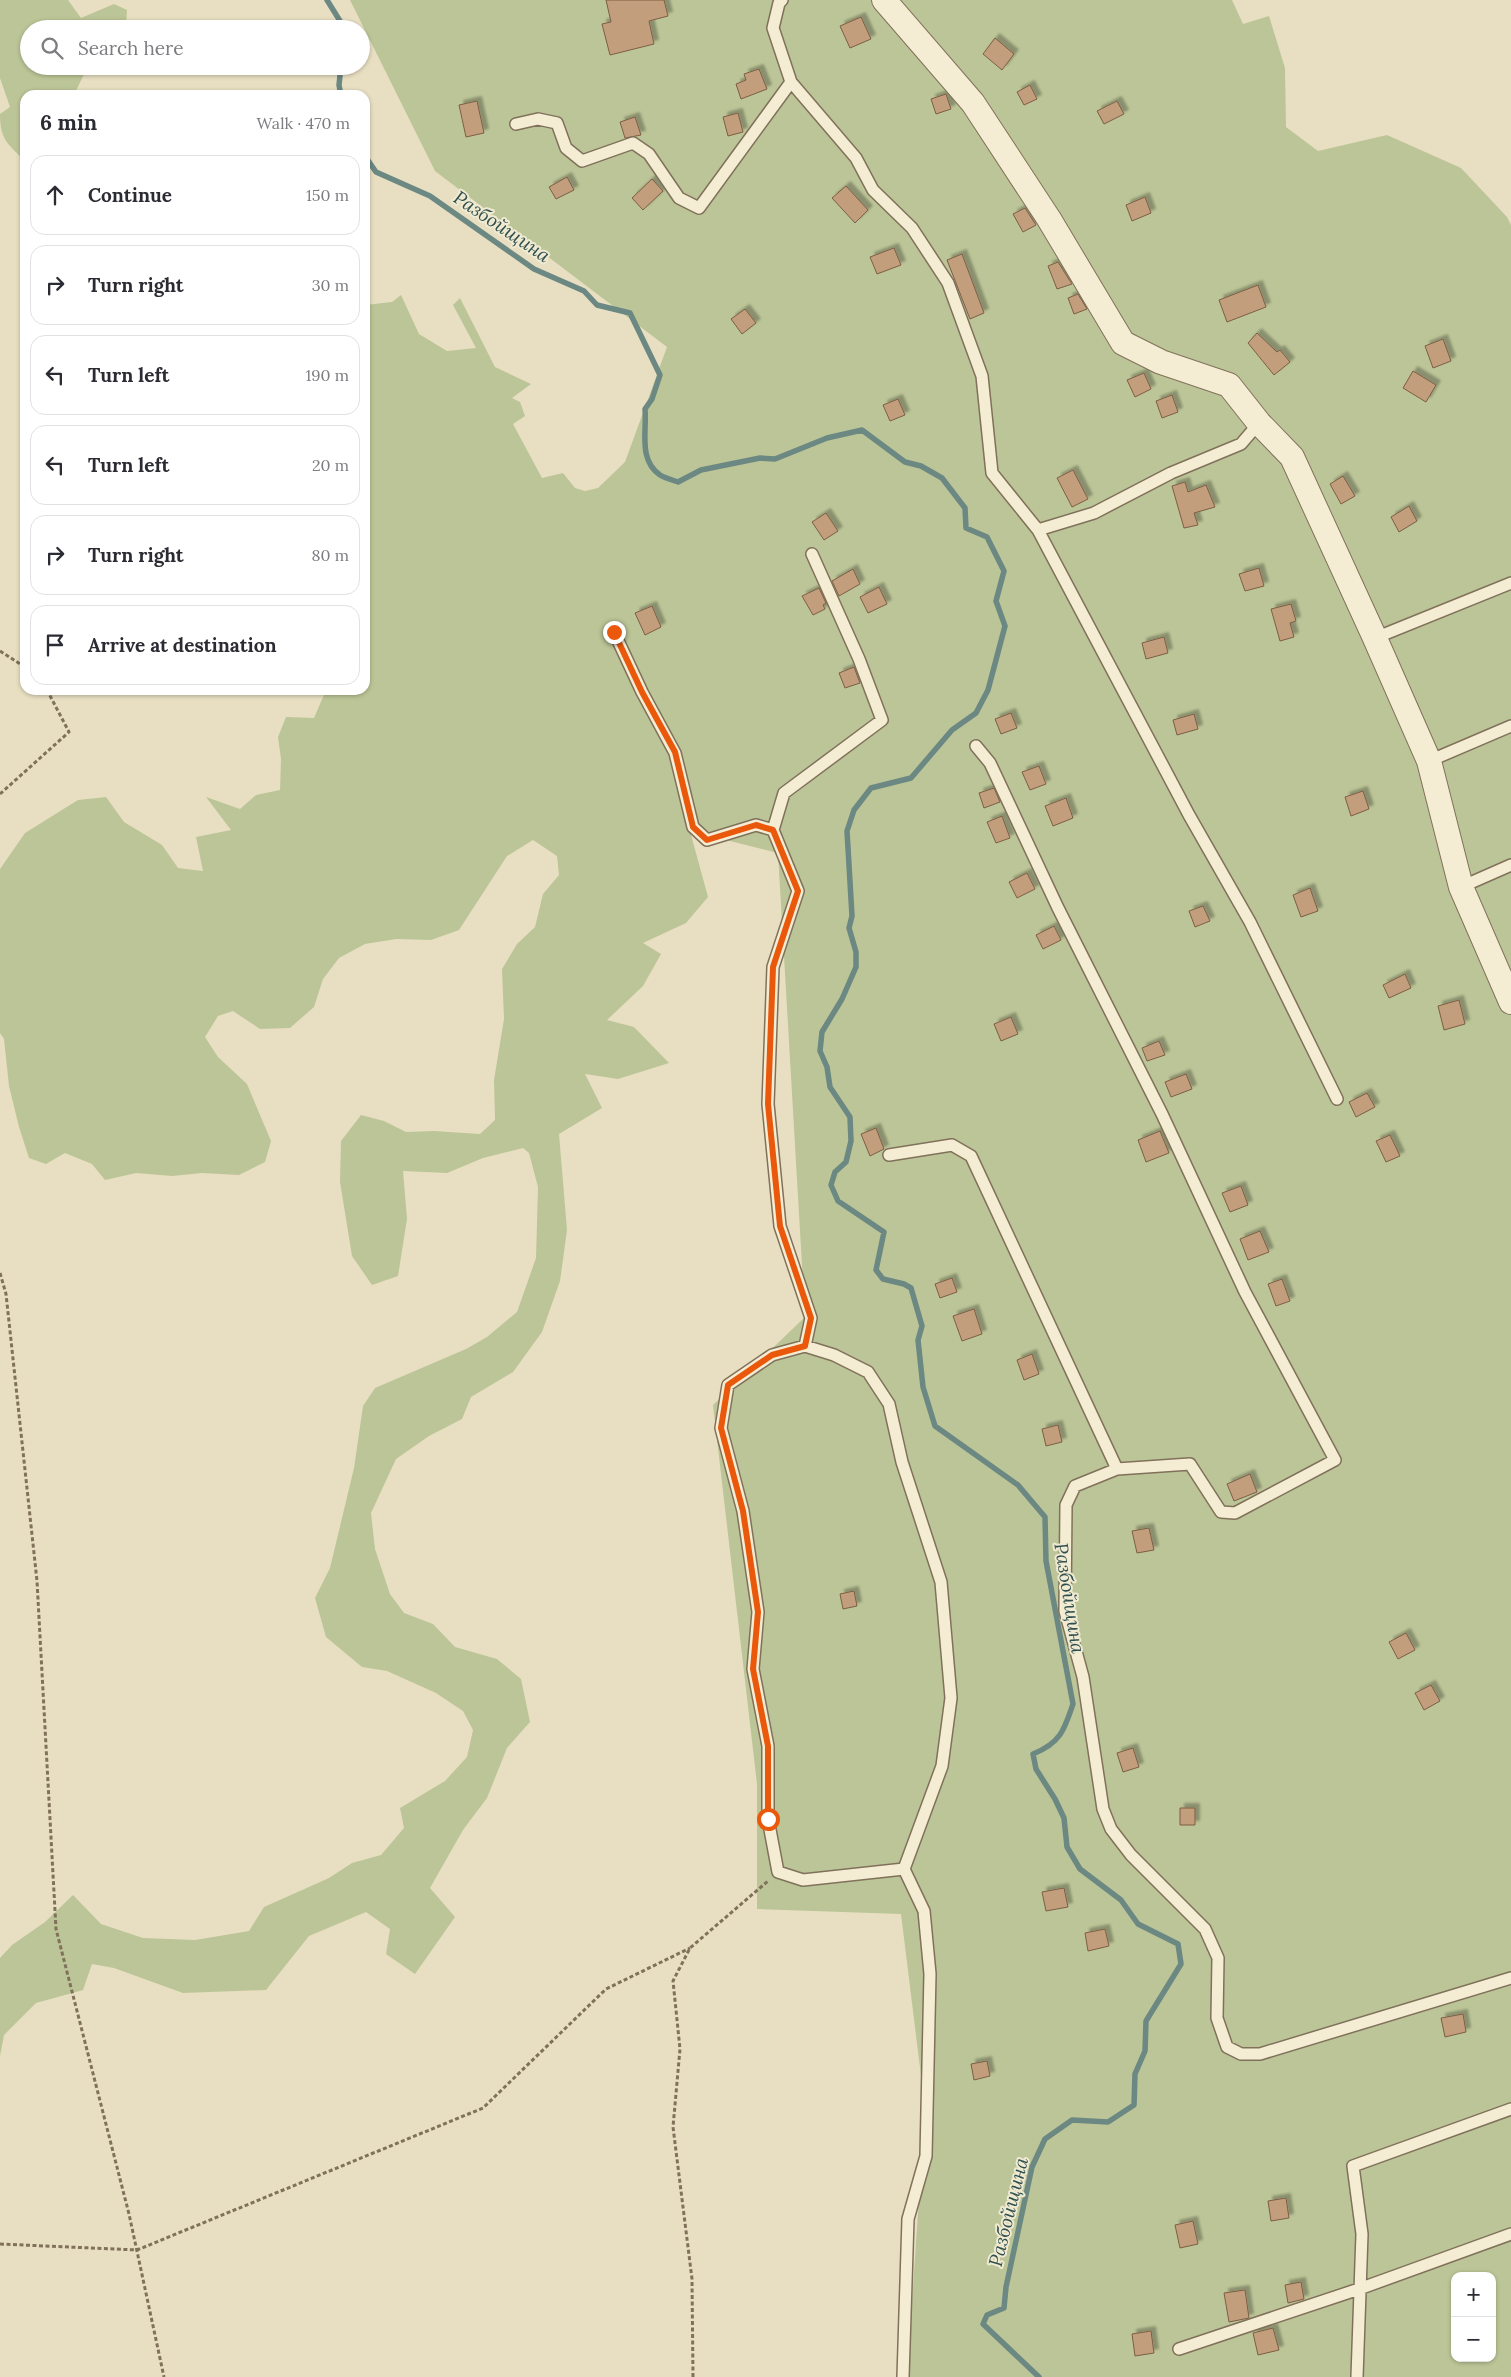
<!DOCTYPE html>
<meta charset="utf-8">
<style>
body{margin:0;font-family:Lora,serif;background:#f7f7f7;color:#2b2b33}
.controls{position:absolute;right:15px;bottom:15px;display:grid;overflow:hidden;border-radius:10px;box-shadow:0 1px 4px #0004}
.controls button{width:45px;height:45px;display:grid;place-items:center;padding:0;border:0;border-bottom:1px solid #e1e1e2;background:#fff;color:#2b2b33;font:25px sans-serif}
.stop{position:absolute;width:15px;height:15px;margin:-11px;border:4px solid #ea580c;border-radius:50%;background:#fff}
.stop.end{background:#ea580c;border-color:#fff;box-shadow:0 1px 5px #0008}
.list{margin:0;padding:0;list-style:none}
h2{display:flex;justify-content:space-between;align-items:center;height:65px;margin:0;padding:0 20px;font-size:21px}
h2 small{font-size:16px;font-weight:400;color:#7c7c81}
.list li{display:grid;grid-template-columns:32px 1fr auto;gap:15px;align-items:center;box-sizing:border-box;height:80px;margin:0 10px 10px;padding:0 10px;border:1px solid #e1e1e2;border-radius:15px}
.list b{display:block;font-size:19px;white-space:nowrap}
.list em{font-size:16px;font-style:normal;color:#7c7c81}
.icon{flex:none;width:28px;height:28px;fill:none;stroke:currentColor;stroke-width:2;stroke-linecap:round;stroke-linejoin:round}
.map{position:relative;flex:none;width:1511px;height:2377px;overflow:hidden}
.search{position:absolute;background:#fff;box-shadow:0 1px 4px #0004;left:20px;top:20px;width:350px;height:55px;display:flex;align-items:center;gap:12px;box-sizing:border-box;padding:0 18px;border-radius:28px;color:#7c7c81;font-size:19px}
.panel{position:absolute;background:#fff;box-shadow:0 1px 4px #0004;left:20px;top:90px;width:350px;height:605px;border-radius:15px}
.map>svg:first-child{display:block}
.green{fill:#bcc597;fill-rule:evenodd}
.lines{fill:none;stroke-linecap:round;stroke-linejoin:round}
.stream{stroke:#6c8883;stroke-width:5.5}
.building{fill:#c29e7c;stroke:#7c5e44;filter:url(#shadow)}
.service-casing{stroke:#80715b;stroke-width:14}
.minor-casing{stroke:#80715b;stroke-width:26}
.path{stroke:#80715b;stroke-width:3;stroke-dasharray:4 2.5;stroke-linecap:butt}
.service{stroke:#f4edd4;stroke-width:11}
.minor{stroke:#f4edd4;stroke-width:24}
.route{stroke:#ea580c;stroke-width:6}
.labels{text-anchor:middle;stroke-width:4;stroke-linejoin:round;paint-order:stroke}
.water-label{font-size:19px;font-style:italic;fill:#2f4f4f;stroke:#f0ead1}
</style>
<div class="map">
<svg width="1511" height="2377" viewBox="0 0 1511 2377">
<defs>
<filter id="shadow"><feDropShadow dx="4.5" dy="-4.5" stdDeviation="1" flood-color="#0004"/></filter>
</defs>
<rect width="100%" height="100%" fill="#e8dfc2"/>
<path class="green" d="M0 0H68L81 18 114 4 127 10 126 29H29V66H113L106 74H84L74 95H25V161C8 144 0 140 0 114L10 107 0 78Z
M350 0H1232L1243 24 1269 16 1285 68 1286 127 1318 151 1387 135 1461 168 1507 217 1511 225V2377H907L925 2108 901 1914 757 1909V1784L713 1405 805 1317 778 853 690 831 708 897 686 923 643 943 661 954 643 986 607 1020 634 1027 669 1063 618 1079 585 1074 602 1108 559 1134 567 1230 560 1281 542 1332 513 1372 471 1397 462 1419 429 1436 396 1459 371 1513 375 1549 390 1594 404 1613 433 1624 455 1647 497 1659 521 1679 530 1722 507 1748 487 1798 463 1830 430 1888 455 1917 415 1974 386 1954 390 1929 366 1912 309 1936 266 1990 183 1993 114 1968 92 1964 83 1990 36 2003 4 2035 0 2056V1958L12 1945 45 1922 73 1895 101 1924 143 1938 195 1940 249 1931 264 1907 329 1878 352 1863 381 1855 404 1828 400 1808 445 1781 467 1757 473 1730 463 1711 436 1693 387 1671 362 1667 326 1637 315 1598 330 1568 354 1468 363 1406 375 1388 466 1349 487 1337 517 1312 536 1258 538 1187 529 1153 523 1148 483 1158 447 1173 403 1171 407 1219 398 1276 372 1285 352 1256 340 1182 341 1141 361 1115 384 1121 406 1132 434 1131 480 1134 495 1120 494 1080 504 1019 502 969 517 944 535 927 543 894 559 875 557 856 533 840 507 856 459 930 431 940 396 939 365 944 339 958 323 979 314 1007 290 1028 260 1029 233 1011 218 1016 205 1037 218 1057 247 1084 271 1141 265 1162 239 1175 202 1173 172 1176 136 1173 105 1180 92 1164 65 1153 46 1164 29 1158 19 1127 9 1086 4 1039 0 1033V869L25 833 78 800 106 797 124 822 162 845 178 868 203 871 196 837 231 830 206 797 240 809 256 795 280 790 281 759 278 737 286 717 314 718 326 690H365V305L392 302 401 295 419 334 447 351 476 348 453 305 460 298 495 367 531 384 512 398 520 402 525 416 513 424 542 478 563 473 575 488 585 491 598 488 625 462 667 347 435 171ZM1455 2276H1492V2358H1455Z"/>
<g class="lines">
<path class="stream" d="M327 0 345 29
M341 66 339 85 341 95
M365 156 376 172 430 196 534 269 584 291 597 305 630 313 660 375 652 399 645 409C647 431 638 460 660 475 665 478 672 480 678 482L701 470 760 458 775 459 827 438 862 430 905 462 921 466 942 478 965 508 966 528 987 537 1004 571 996 601 1005 626 988 690 976 713 952 730 911 778 871 788 854 810 847 831 852 916 849 928 856 952V967L842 999 822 1032 820 1051 827 1067 830 1087 850 1117 851 1141 846 1162 835 1172 831 1185 838 1201 884 1232 876 1270 883 1279 904 1284 911 1288 922 1326 918 1340 923 1387 935 1426 1018 1485 1045 1517 1046 1561 1073 1704C1064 1731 1060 1743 1033 1754L1036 1769 1055 1799 1064 1818 1067 1847 1080 1869 1121 1900 1138 1924 1178 1944 1181 1964 1146 2021 1145 2051 1135 2074 1134 2105 1108 2122 1072 2120 1045 2139 1032 2167 1006 2287 1004 2308 987 2315 983 2324 1039 2377"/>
</g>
<path class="building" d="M606 0H664L668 16 649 21 654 44 610 55 602 24 611 22Z
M861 17 871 39 850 48 840 26Z
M995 38 1014 54 1002 70 983 54Z
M759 69 767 89 741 99 736 84 746 80 744 74Z
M1030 85 1037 99 1024 105 1017 92Z
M946 94 951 109 936 114 931 99Z
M477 101 484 133 466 137 459 105Z
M1117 101 1124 114 1104 124 1097 111Z
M738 113 743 132 728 136 723 117Z
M635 117 641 135 625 138 620 122Z
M567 177 574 190 556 199 549 187Z
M652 179 663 191 643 210 632 198Z
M846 186 868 210 855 223 832 198Z
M1145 197 1151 213 1132 221 1126 205Z
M1025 208 1036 225 1023 232 1013 214Z
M894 248 901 265 877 274 870 257Z
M962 254 984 313 970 319 947 260Z
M1058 262 1072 284 1057 289 1048 266Z
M1258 285 1266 307 1227 322 1219 300Z
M1078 294 1087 309 1074 314 1068 298Z
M745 309 756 323 742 334 731 319Z
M1257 333 1277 352 1280 350 1290 362 1274 375 1248 343Z
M1443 339 1451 361 1433 368 1425 346Z
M1413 371 1436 385 1426 402 1403 388Z
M1144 373 1151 389 1135 397 1127 380Z
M1172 395 1178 412 1162 418 1156 401Z
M898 399 905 415 890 421 883 405Z
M1073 470 1088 499 1072 507 1057 478Z
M1343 476 1355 496 1341 504 1330 484Z
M1185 482 1188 492 1206 485 1215 507 1194 513 1198 525 1184 528 1172 486Z
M1409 506 1417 521 1399 532 1391 517Z
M826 513 838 531 824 540 812 522Z
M1259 568 1264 586 1245 591 1239 574Z
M853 569 860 584 839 596 832 581Z
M879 587 887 604 868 613 860 597Z
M819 588 826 603 823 605 825 609 813 615 802 596Z
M1291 604 1296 621 1290 623 1294 637 1280 641 1271 609Z
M652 606 661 627 645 635 635 613Z
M1164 637 1168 653 1146 659 1142 643Z
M854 667 860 683 845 688 839 673Z
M1011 713 1017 728 1001 734 995 719Z
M1194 714 1198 729 1177 735 1173 720Z
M1039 766 1046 784 1030 790 1022 772Z
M994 788 1000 802 984 808 979 793Z
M1363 791 1369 809 1351 816 1345 797Z
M1066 798 1073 818 1053 826 1045 806Z
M1002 816 1010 838 996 843 987 822Z
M1027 873 1035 889 1017 898 1009 882Z
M1310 888 1318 911 1301 917 1293 895Z
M1203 906 1210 921 1195 927 1189 911Z
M1054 926 1061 940 1043 949 1036 935Z
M1405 974 1411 988 1389 998 1383 985Z
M1459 1000 1465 1024 1444 1030 1438 1006Z
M1011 1017 1018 1034 1001 1041 994 1024Z
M1159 1041 1165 1055 1147 1061 1142 1048Z
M1186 1074 1192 1089 1171 1097 1165 1082Z
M1367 1093 1375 1107 1356 1117 1349 1102Z
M876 1128 884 1149 870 1156 861 1134Z
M1160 1131 1169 1153 1146 1162 1138 1140Z
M1390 1135 1400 1156 1386 1162 1376 1141Z
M1241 1186 1248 1205 1230 1212 1222 1193Z
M1260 1231 1269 1252 1248 1260 1240 1239Z
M952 1278 957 1292 940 1298 935 1284Z
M1282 1279 1290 1301 1276 1306 1268 1284Z
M974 1309 982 1334 962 1341 953 1316Z
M1032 1354 1039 1374 1024 1380 1017 1360Z
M1058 1425 1062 1442 1046 1446 1042 1429Z
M1250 1474 1257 1492 1234 1501 1227 1484Z
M1149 1528 1154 1550 1137 1553 1132 1531Z
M854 1591 857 1606 843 1609 840 1594Z
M1406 1633 1415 1650 1398 1659 1389 1642Z
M1431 1685 1440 1701 1424 1710 1415 1693Z
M1133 1748 1139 1767 1123 1772 1117 1753Z
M1180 1808H1195V1825H1180Z
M1064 1888 1068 1907 1046 1911 1042 1892Z
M1105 1929 1109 1946 1088 1951 1085 1933Z
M1463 2014 1466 2032 1445 2037 1441 2018Z
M987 2061 990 2076 974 2080 971 2064Z
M1286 2198 1289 2218 1271 2221 1268 2201Z
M1193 2221 1198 2244 1180 2248 1175 2225Z
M1301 2282 1304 2299 1288 2303 1285 2285Z
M1245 2290 1249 2318 1229 2322 1224 2293Z
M1273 2328 1279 2350 1258 2355 1253 2333Z
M1151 2331 1154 2353 1135 2356 1132 2334Z"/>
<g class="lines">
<g class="service-casing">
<path id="service" d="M782 0 779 3 773 28 791 82 856 158 873 190 912 228 948 283 982 376 992 473 1038 530 1094 513 1171 473 1241 444 1259 423
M516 124 538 119 557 123 566 148 582 161 633 143 649 154 679 198 699 208 791 82
M1038 530 1189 815 1250 922 1337 1099
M614 632 642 692 675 753 693 827 707 840 756 825 773 830
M1375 638 1511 583
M976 746 990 763 1058 908 1162 1114 1245 1292 1335 1460 1235 1513 1221 1512 1190 1464 1117 1469 1075 1486 1066 1505 1065 1611 1083 1677 1103 1809 1111 1829 1131 1855 1205 1929 1218 1958 1217 2018 1227 2047 1241 2054H1260L1511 1978
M1429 761 1511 726
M1461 887 1511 865
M889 1155 952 1145 971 1156 1117 1469
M805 1346 834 1355 868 1372 889 1404 902 1462 941 1582 951 1698 942 1766 904 1869 803 1880 778 1872 768 1819V1746L753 1669 758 1612 743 1511 721 1428 728 1385 772 1355Z
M805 1346 811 1318 780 1226 768 1104 773 967 798 891 773 830 784 793 882 720 859 659 812 554
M1179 2349 1359 2289 1511 2234
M903 2377 908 2219 926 2156 930 1974 924 1911 904 1869
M1357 2377 1362 2234 1353 2166 1511 2109"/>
</g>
<g class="minor-casing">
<path id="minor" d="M884 0 973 103 1049 219 1123 343 1161 362 1229 385 1259 423 1292 457 1374 636 1429 761 1461 887 1511 1002"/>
</g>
<path class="path" d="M0 651 25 667
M0 794 69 732 47 690
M0 1273 6 1294 37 1581 56 1929 129 2214 164 2377
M0 2244 137 2250 483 2108 606 1989 690 1948
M693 2377 692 2279 673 2127 680 2049 673 1981 690 1948 768 1881"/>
<use href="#service" class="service"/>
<use href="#minor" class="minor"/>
</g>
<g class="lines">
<path class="route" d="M614 632 642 692 675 752 693 827 707 840 756 825 773 830 798 891 773 967 768 1104 780 1226 811 1318 805 1346 772 1355 728 1385 721 1428 743 1511 758 1612 753 1669 768 1746V1819"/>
</g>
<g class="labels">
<g class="water-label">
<text transform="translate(502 226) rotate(34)" y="7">Разбойщина</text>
<text transform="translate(1070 1598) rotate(81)" y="7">Разбойщина</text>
<text transform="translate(1008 2212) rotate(-76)" y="7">Разбойщина</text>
</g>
</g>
</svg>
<div class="controls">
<button>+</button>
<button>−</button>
</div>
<div class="stop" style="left:768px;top:1819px"></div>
<div class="stop end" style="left:614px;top:632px"></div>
<div class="search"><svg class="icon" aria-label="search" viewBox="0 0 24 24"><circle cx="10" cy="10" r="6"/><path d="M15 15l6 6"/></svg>Search here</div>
<section class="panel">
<h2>6 min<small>Walk · 470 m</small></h2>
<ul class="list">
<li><svg class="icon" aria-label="ahead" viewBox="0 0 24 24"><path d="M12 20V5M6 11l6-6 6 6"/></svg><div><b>Continue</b></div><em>150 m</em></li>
<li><svg class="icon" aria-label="right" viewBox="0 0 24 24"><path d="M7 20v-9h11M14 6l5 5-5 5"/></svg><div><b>Turn right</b></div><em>30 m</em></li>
<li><svg class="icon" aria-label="left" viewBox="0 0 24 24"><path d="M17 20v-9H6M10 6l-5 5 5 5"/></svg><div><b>Turn left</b></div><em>190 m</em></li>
<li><svg class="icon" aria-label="left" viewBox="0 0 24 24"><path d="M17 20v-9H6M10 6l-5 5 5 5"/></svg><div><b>Turn left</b></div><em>20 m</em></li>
<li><svg class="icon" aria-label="right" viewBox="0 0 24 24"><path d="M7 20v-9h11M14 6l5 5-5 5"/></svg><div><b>Turn right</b></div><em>80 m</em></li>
<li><svg class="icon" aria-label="arrive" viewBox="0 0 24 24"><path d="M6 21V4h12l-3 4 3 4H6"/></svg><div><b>Arrive at destination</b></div></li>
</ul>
</section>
</div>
